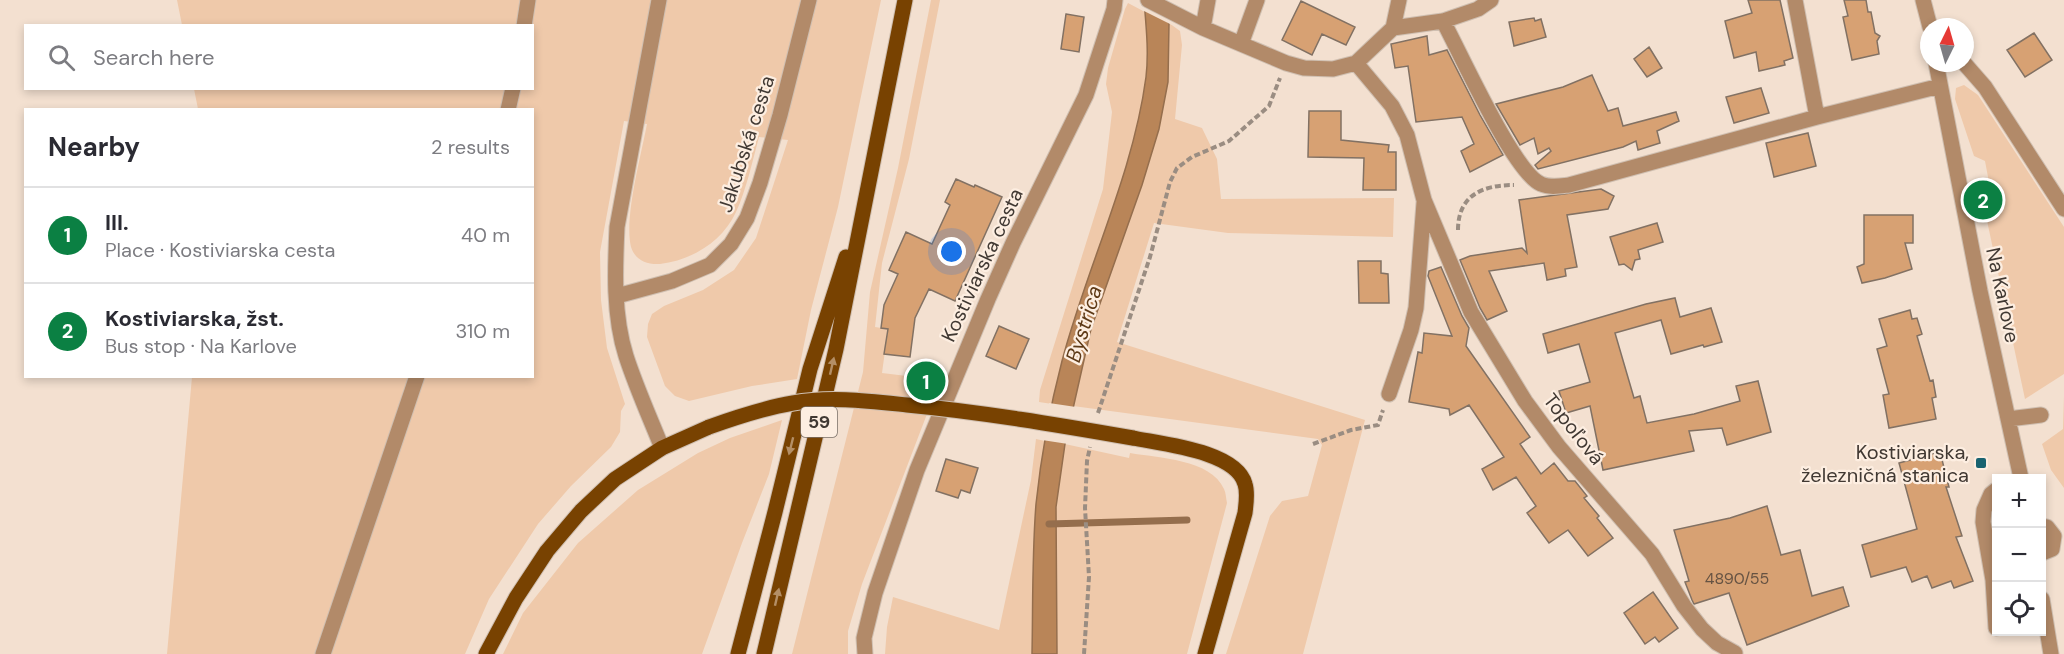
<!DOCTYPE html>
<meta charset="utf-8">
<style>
body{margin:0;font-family:"DM Sans",sans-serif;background:#f7f7f7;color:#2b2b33}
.controls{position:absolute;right:18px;bottom:18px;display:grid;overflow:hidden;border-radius:0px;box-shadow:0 3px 9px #0003}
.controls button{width:54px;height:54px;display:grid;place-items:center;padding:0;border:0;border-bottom:2px solid #e1e1e2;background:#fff;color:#2b2b33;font:30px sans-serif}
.compass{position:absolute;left:1920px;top:18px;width:54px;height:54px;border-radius:50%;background:#fff;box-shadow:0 3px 9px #0003;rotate:5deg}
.you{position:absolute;left:952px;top:252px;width:21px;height:21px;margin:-15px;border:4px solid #fff;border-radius:50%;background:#1a73e8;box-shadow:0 0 0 9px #1a73e833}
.badge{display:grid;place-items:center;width:39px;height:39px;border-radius:50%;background:#0b8043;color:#fff;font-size:20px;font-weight:700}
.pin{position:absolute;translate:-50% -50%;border:3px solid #fff;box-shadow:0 2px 6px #0006}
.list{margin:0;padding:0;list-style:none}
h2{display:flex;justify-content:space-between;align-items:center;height:78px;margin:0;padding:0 24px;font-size:26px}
h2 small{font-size:20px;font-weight:400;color:#7c7c81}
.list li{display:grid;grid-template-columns:39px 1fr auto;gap:18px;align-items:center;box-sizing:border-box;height:96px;padding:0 24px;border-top:2px solid #e1e1e2}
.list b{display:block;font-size:22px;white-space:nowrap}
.list p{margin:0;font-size:20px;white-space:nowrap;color:#7c7c81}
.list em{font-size:20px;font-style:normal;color:#7c7c81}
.icon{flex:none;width:33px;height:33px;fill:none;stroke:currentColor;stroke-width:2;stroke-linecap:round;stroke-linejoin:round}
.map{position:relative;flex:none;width:2064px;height:654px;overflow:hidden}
.search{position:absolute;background:#fff;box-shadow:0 3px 9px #0003;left:24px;top:24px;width:510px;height:66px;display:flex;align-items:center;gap:15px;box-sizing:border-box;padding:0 21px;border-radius:0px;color:#7c7c81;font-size:22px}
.panel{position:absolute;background:#fff;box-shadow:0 3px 9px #0003;left:24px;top:108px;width:510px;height:270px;border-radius:0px}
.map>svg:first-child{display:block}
.green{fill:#efc9aa}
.water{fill:#b98558;stroke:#956e4d;stroke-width:1.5}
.pier{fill:#f3e0d0}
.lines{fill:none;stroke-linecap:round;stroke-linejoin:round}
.stream{stroke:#956e4d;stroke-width:7}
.building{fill:#d7a173;stroke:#827163;stroke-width:1.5}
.minor-casing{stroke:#cfbfb1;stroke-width:17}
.major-casing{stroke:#cfbfb1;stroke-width:17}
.path{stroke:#9a8d82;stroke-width:4;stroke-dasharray:6 3;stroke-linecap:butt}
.minor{stroke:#b28a69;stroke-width:15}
.major{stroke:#784201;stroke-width:15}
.major-bridge-casing{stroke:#cfbfb1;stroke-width:17;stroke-linecap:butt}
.major-bridge{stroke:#784201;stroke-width:15}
.oneway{fill:#b48f66}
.poi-dot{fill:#196370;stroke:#fdeee1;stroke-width:2}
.labels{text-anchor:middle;stroke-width:4.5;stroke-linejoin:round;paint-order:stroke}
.number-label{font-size:16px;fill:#665343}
.shield{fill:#fdeee1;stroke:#796f67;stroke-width:1.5}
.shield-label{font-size:18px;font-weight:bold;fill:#413933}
.street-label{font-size:20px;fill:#413933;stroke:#fdeee1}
.poi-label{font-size:20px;fill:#413933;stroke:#fdeee1;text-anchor:end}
.water-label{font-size:21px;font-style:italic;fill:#5e3a17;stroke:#fdeee1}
</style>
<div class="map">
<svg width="2064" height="654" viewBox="0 0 2064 654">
<rect width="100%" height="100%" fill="#f3e0d0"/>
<path class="green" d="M177 0H881L838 207 811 310 797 379 752 386 689 401 675 396 665 386 647 337 648 324 652 314 664 306 703 290 734 270 756 238 788 140 759 137C753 159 746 191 736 212 722 242 692 260 660 264 647 265 635 260 631 247 624 218 641 156 647 124L624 121 600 252 601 300 607 348 625 404 621 411 620 432 611 447 571 486 538 524 489 599 465 654H167L192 377 532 376V110L198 109 194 89 532 88V26L182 25Z
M931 0H940L909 159 882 263 875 327 888 329 882 373 940 380 862 584 848 631V654H792L863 372 870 292 898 168Z
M1128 3 1145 12C1147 32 1148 54 1146 75 1142 123 1122 179 1107 225 1087 284 1066 343 1052 404L1039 402 1040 390 1103 189 1112 112 1106 84 1108 68 1125 9Z
M1169 23 1180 31 1182 45 1175 119 1202 128 1217 159 1221 199 1394 198 1393 237 1228 233 1154 223 1117 342 1365 420 1303 654H1226L1270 516 1282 501 1308 496 1322 445 1318 439 1073 406 1091 329 1168 82Z
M1964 85 1978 95 2064 227V374L2025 399 1986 216 1994 209 1985 161 1974 156 1955 99 1956 88Z
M2064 396V488L2051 470 2042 444 2063 429Z
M782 420 769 474 742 543 702 654H503L523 613 578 543 638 490 698 453 730 438Z
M1036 439 1045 441 1036 503 1033 549 1032 654H885L887 627 893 597 999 630 1031 480Z
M1065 444 1129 458 1130 453C1158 458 1211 459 1224 489 1226 493 1226 499 1227 503L1187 654H1057L1056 507Z"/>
<path class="water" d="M1144 0 1169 23 1168 82 1159 129 1142 185 1091 329 1065 444 1056 507 1057 654H1032C1033 604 1032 554 1036 504 1041 456 1050 407 1062 361 1087 266 1133 175 1146 77 1149 52 1146 25 1144 0Z"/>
<path class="pier" d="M1141 0H1169L1172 25 1142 10Z
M1049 403 1076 407 1068 444 1042 440Z"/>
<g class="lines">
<path class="stream" d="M1049 524 1187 520"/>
</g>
<path class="building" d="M1748 0H1780L1793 58 1784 61 1785 65 1759 71 1756 52 1734 58 1725 21 1752 13Z
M1844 0H1866L1868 12H1871L1875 33 1880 36 1877 41 1879 54 1852 60 1843 17 1848 16Z
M1301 1 1355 27 1346 45 1322 34 1312 55 1282 40Z
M1066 14 1084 17 1079 52 1061 49Z
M1534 18 1535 21 1541 19 1546 37 1514 46 1509 22Z
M2034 33 2052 60 2025 77 2007 50Z
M1427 36 1429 55 1447 50 1480 115 1503 155 1470 172 1461 151 1474 144 1462 117 1416 122 1408 66 1395 68 1391 44Z
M1649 47 1662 68 1647 77 1634 59Z
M1592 75 1608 111 1618 108 1623 126 1676 112 1679 121 1657 131 1660 143 1638 150 1636 141 1623 147 1538 169 1535 165 1551 151 1549 148 1538 154 1534 138 1520 145 1496 104 1563 87Z
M1761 88 1769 113 1734 123 1726 97Z
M1309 111H1341V140L1389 145 1388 152H1396V190H1363L1364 158 1308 157Z
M1808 133 1816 166 1774 177 1766 143Z
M956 179 974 187 975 185 1002 197 955 301 929 289 915 318 910 357 884 354 888 329 881 328 884 305 898 274 889 270 906 232 932 244 950 205 945 202Z
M1601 189 1614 196 1608 209 1567 215 1577 267 1565 269 1566 276 1547 280 1544 263 1489 271 1507 311 1487 320 1480 308 1460 260 1470 256 1522 248 1527 253 1519 200Z
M1864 215H1913V243H1905L1912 269 1885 278 1862 283 1857 267 1864 264Z
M1657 223 1663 242 1638 250 1640 259 1635 260 1632 270 1624 264 1619 265 1610 237Z
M1358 261H1381V273L1388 274 1389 303H1359Z
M1441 267 1462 316 1469 328 1466 346 1530 437 1520 444 1541 474 1554 463 1568 481H1575L1587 496 1584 498 1599 516 1597 518 1613 538 1588 556 1568 530 1549 543 1527 513 1536 506 1516 477 1493 490 1482 469 1504 457 1469 405 1450 415 1449 409 1409 402 1418 352 1422 353 1424 333 1452 336 1428 276 1429 271Z
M1675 298 1680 317 1711 308 1722 342 1704 347 1703 345 1671 354 1661 320 1615 333 1634 398 1640 396 1647 423 1694 414 1740 401 1736 386 1758 381 1771 432 1727 445 1722 428 1689 431 1694 451 1603 470 1590 406 1566 413 1559 391 1590 382 1579 344 1548 353 1543 334 1646 304Z
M1910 310 1912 319 1917 318 1922 334 1917 336 1930 381 1933 380 1936 397 1932 398 1936 419 1889 428 1883 395 1889 394 1877 349 1887 346 1879 319Z
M999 326 1029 339 1016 369 986 356Z
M1940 452 1949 487H1946L1962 536 1956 537 1973 581 1954 588 1951 581 1932 588 1927 576 1912 582 1906 567 1871 577 1862 545 1917 529 1899 463Z
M946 459 978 468 970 493 961 490 958 498 936 491Z
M1767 506 1781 555 1800 550 1812 596 1843 587 1849 606 1747 645 1729 593 1694 604 1692 600 1685 582 1689 581 1674 530 1730 518Z
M1653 592 1678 628 1659 642 1655 637 1645 644 1624 613Z"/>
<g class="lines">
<g class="minor-casing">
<path id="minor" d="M659 0 617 227C615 269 613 315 626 356 636 387 650 418 662 448
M1148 0 1203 28 1286 63 1304 68 1333 69 1356 63 1393 28 1443 21 1478 9 1491 0
M1795 0 1817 117
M1923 0 1930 27
M1443 21C1460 52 1514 173 1541 184 1550 188 1560 186 1569 185L1817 117 1940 86
M524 26 528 0
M1203 28 1208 0
M1393 28 1399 0
M1241 44 1257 0
M1356 63 1392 106 1407 135 1424 200 1471 312 1525 401 1559 447 1652 554 1684 606 1702 629 1717 643 1735 653
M1936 63 1980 291 2021 478
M1964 63 1985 87 2064 209
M508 110 513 88
M617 296 672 281 710 265 731 244 747 218 760 183 780 115 809 0
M1389 394 1411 330 1416 308 1424 203
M2008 419 2041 415
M2042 526 2047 527 2054 536 2052 549 2042 553
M2042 599 2051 654
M1996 628 1993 580 1983 522 1984 510 1991 494 1996 490
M323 654 417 376
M865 654 864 638 875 593 917 470 988 299 1013 243 1086 95 1114 9 1115 0"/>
</g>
<g class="major-casing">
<path id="major" d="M1133 438C1162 444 1236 451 1245 484 1248 493 1246 504 1245 513L1205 654
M486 654 516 598 547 551 581 511 615 479 662 448 709 427
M738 654 775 512 810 369 846 257
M764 654 836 349 905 0"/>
</g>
<path class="path" d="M1458 230C1458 195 1483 185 1514 185
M1098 413 1150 257 1170 182 1177 168 1192 157 1229 141 1269 106 1280 78
M1313 444 1351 430 1378 425 1383 410
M1084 654 1089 577 1085 508 1087 461 1090 447"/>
<use href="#minor" class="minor"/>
<use href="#major" class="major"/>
<g class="major-bridge-casing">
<path id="major-bridge" d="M709 427C737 417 764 408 793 403 830 396 869 401 907 405 982 412 1058 425 1133 438"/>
</g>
<use href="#major-bridge" class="major-bridge"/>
</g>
<defs><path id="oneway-solid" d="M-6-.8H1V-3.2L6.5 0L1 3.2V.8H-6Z" transform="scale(1.5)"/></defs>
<g class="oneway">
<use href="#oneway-solid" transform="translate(832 366) rotate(-77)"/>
<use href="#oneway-solid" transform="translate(791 446) rotate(104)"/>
<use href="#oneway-solid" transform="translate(777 597) rotate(-77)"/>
</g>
<rect class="poi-dot" x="1975" y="457" width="12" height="12" rx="3"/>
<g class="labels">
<g class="number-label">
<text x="1737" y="584">4890/55</text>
</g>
<rect class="shield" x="801" y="407" width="36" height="30" rx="4.5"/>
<g class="shield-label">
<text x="819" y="428">59</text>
</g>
<g class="street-label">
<text transform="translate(746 144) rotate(-72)" y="7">Jakubská cesta</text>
<text transform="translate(982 265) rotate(-65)" y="7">Kostiviarska cesta</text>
<text transform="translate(2003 295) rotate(78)" y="7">Na Karlove</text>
<text transform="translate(1574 429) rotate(52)" y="7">Topoľová</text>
</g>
<g class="poi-label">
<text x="1969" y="459">Kostiviarska,<tspan x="1969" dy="23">železničná stanica</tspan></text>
</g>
<g class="water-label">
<text transform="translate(1084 324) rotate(-73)" y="7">Bystrica</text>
</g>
</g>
</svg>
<div class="controls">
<button>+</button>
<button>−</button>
<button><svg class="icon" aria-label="locate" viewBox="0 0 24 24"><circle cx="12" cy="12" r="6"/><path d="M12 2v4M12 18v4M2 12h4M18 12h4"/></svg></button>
</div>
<svg class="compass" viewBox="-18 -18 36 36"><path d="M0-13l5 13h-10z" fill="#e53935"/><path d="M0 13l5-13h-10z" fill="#7c7c81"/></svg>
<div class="you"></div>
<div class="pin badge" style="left:926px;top:381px">1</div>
<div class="pin badge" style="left:1983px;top:200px">2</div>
<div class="search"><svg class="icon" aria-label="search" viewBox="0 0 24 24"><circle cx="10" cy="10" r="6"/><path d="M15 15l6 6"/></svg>Search here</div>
<section class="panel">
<h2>Nearby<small>2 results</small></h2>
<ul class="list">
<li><span class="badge">1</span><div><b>III.</b><p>Place · Kostiviarska cesta</p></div><em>40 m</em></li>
<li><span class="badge">2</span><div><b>Kostiviarska, žst.</b><p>Bus stop · Na Karlove</p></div><em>310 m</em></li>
</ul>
</section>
</div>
